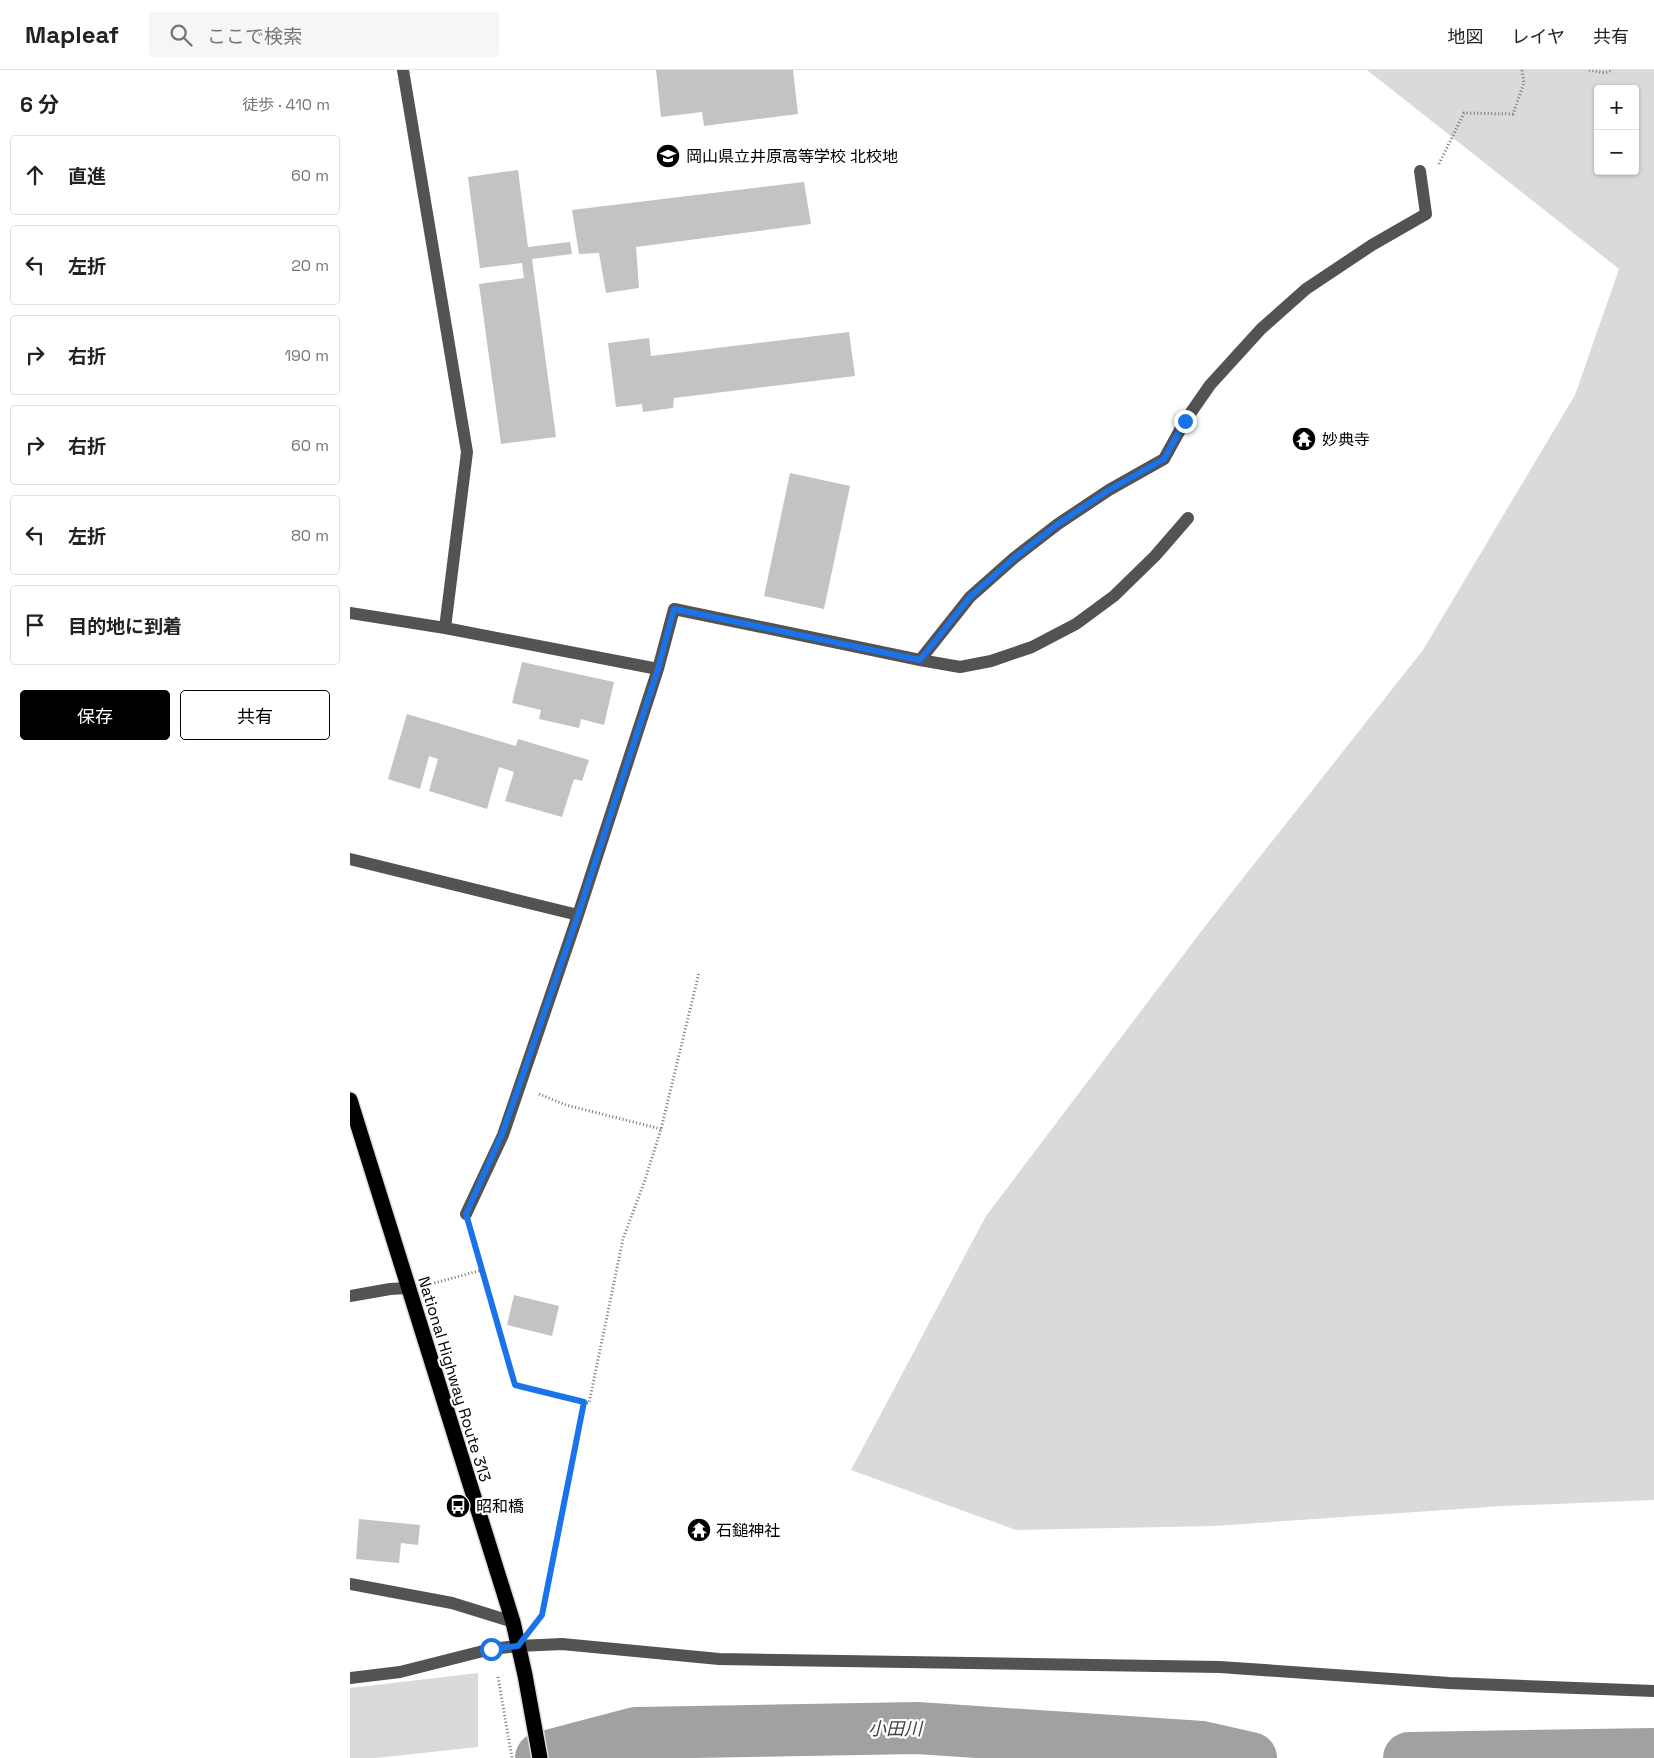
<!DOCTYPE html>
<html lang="ja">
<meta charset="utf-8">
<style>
body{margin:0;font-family:"Space Grotesk","Noto Sans JP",sans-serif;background:#f6f6f6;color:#222}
.controls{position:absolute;right:15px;top:15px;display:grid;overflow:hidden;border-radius:5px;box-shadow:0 1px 4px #0004}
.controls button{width:45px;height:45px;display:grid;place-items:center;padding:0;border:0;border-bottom:1px solid #e0e0e0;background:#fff;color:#222;font:25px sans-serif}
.stop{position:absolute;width:15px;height:15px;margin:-11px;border:4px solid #1a73e8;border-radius:50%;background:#fff}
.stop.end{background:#1a73e8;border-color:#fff;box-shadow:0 1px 5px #0008}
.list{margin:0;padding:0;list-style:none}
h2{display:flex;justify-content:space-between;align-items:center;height:65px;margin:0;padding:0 20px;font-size:21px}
h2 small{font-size:16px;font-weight:400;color:#767676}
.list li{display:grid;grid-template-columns:32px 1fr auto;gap:15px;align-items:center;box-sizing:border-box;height:80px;margin:0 10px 10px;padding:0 10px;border:1px solid #e0e0e0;border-radius:5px}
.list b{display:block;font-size:19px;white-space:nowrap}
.list em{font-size:16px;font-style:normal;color:#767676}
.actions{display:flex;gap:10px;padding:15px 20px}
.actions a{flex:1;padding:11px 0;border:1px solid #000;border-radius:5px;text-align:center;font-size:18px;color:#000}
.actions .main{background:#000;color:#fff}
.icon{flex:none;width:28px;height:28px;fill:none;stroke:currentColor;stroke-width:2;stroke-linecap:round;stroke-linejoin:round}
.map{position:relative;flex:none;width:1304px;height:1688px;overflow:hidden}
header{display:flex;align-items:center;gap:30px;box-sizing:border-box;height:70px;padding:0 25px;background:#fff;border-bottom:1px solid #e0e0e0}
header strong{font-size:24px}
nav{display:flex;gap:28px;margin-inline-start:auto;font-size:18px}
.search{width:350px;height:45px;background:#f6f6f6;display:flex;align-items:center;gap:12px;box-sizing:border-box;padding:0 18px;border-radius:5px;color:#767676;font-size:19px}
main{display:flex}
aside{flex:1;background:#fff}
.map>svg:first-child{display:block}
.green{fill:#dadada;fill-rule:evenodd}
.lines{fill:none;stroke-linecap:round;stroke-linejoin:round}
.river{stroke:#a1a1a1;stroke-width:52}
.building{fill:#c3c3c3}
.highway-casing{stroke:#dbdbdb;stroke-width:18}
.path{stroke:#757575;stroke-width:3;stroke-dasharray:1 2.5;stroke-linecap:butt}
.minor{stroke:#535353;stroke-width:12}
.highway{stroke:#000;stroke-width:15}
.route{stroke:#1a73e8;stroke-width:6}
.labels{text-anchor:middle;stroke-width:4.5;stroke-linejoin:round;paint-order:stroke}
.poi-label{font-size:16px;fill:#000;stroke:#fff;text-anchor:start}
.street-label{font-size:16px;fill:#000;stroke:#fff}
.water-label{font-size:18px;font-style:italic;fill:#424242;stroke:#fff}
</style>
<header>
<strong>Mapleaf</strong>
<div class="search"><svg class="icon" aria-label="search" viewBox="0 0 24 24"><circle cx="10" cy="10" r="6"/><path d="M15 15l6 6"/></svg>ここで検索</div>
<nav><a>地図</a><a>レイヤ</a><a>共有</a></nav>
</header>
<main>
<aside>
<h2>6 分<small>徒歩 · 410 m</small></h2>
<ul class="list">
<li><svg class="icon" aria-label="ahead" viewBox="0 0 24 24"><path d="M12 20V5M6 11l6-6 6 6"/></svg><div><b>直進</b></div><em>60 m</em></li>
<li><svg class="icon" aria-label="left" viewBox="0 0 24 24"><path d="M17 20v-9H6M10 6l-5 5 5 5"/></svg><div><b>左折</b></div><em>20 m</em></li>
<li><svg class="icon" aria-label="right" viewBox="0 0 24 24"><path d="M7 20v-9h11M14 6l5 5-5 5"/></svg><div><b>右折</b></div><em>190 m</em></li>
<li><svg class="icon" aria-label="right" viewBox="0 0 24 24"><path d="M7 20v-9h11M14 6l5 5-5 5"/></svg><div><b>右折</b></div><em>60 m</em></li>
<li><svg class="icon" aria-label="left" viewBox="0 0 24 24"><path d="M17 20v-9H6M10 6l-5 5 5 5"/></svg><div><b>左折</b></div><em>80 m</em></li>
<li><svg class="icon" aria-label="arrive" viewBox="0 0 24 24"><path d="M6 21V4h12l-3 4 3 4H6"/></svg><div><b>目的地に到着</b></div></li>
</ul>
<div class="actions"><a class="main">保存</a><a>共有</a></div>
</aside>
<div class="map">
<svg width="1304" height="1688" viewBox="0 0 1304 1688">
<rect width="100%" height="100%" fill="#fff"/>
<path class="green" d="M1017 0H1304V1430L1153 1436 864 1456 666 1460 501 1400 636 1146 856 855 1073 580 1225 325 1269 199ZM1248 19H1285V101H1248Z
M128 1603V1677L26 1688H0V1618Z"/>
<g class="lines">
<path class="river" d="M191 1688 286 1663 567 1658 852 1677 901 1688
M1059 1688 1304 1684"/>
</g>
<path class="building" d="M306 0H443L448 44 354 56 352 42 311 47Z
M168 100 178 177 220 172 222 184 182 189 206 367 151 374 129 214 174 208 172 193 130 198 118 107Z
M454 112 461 154 286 177 289 218 256 223 249 183 229 184 222 140Z
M499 262 505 306 324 328 323 338 293 342 292 334 266 337 258 273 299 268 301 286Z
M440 403 500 416 474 539 414 526Z
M172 592 264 612 254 655 231 649 229 658 189 649 191 640 162 633Z
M57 644 166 676 168 669 239 690 232 711 224 709 212 747 155 731 164 702 149 697 137 739 79 721 88 689 79 686 70 719 38 709Z
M164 1225 209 1236 202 1266 157 1255Z
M9 1449 70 1455 68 1475 51 1473 49 1493 6 1489Z"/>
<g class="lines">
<g class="highway-casing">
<path id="highway" d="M0 1030 163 1552 175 1605 190 1688"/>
</g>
<path class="path" d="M1239 0 1255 3 1262 0
M1089 94 1114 43 1163 44 1174 13 1172 0
M189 1024 216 1035 311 1059
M121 1162 165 1315 234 1333
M81 1214 132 1200
M186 1551 192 1545 234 1333H239L273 1169 295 1110 311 1059 349 903
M148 1607 162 1688"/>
<path class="minor" d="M53 0 117 382 95 558
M0 543 95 558 308 599 228 845 153 1065 116 1144
M570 590 610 597 641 591 682 577 726 554 764 526 805 486 838 448
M308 599 324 539 570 590 620 527 664 488 708 454 759 420 814 389 835 351 860 315 911 259 956 219 1022 175 1076 144 1070 101
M0 789 228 845
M0 1226 40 1219 58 1218
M0 1514 102 1533 163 1552
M0 1608 50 1602 141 1579 168 1576 212 1574 369 1589 870 1597 1099 1613 1304 1621"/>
<use href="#highway" class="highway"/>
</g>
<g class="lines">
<path class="route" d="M141 1579 168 1576 192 1545 234 1332 165 1315 116 1144 152 1064 169 1016 228 845 308 599 324 539 570 590 620 527 664 488 708 454 759 420 814 389 835 351"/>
</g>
<defs>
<g id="school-disc" transform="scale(1.25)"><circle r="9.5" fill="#000" stroke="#fff"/><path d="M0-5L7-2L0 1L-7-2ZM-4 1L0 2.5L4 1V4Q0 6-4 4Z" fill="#fff"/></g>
<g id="temple-disc" transform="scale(1.25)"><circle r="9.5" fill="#000" stroke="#fff"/><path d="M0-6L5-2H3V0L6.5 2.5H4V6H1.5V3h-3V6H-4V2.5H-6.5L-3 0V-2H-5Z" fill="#fff"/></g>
<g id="bus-disc" transform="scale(1.25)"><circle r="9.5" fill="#000" stroke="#fff"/><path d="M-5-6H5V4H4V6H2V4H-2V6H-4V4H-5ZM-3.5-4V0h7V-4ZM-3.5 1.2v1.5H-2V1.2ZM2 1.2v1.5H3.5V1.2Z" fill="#fff"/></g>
</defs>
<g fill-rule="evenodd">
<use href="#school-disc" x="318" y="86"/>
<use href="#temple-disc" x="954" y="369"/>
<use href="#bus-disc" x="108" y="1436"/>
<use href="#temple-disc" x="349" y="1460"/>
</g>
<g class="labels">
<g class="poi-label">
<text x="336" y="92">岡山県立井原高等学校 北校地</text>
<text x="972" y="375">妙典寺</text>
<text x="126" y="1442">昭和橋</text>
<text x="366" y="1466">石鎚神社</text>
</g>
<g class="street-label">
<text transform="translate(105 1309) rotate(73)" y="6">National Highway Route 313</text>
</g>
<g class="water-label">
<text x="545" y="1665">小田川</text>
</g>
</g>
</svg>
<div class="controls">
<button>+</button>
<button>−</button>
</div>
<div class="stop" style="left:141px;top:1579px"></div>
<div class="stop end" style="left:835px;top:351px"></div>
</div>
</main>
